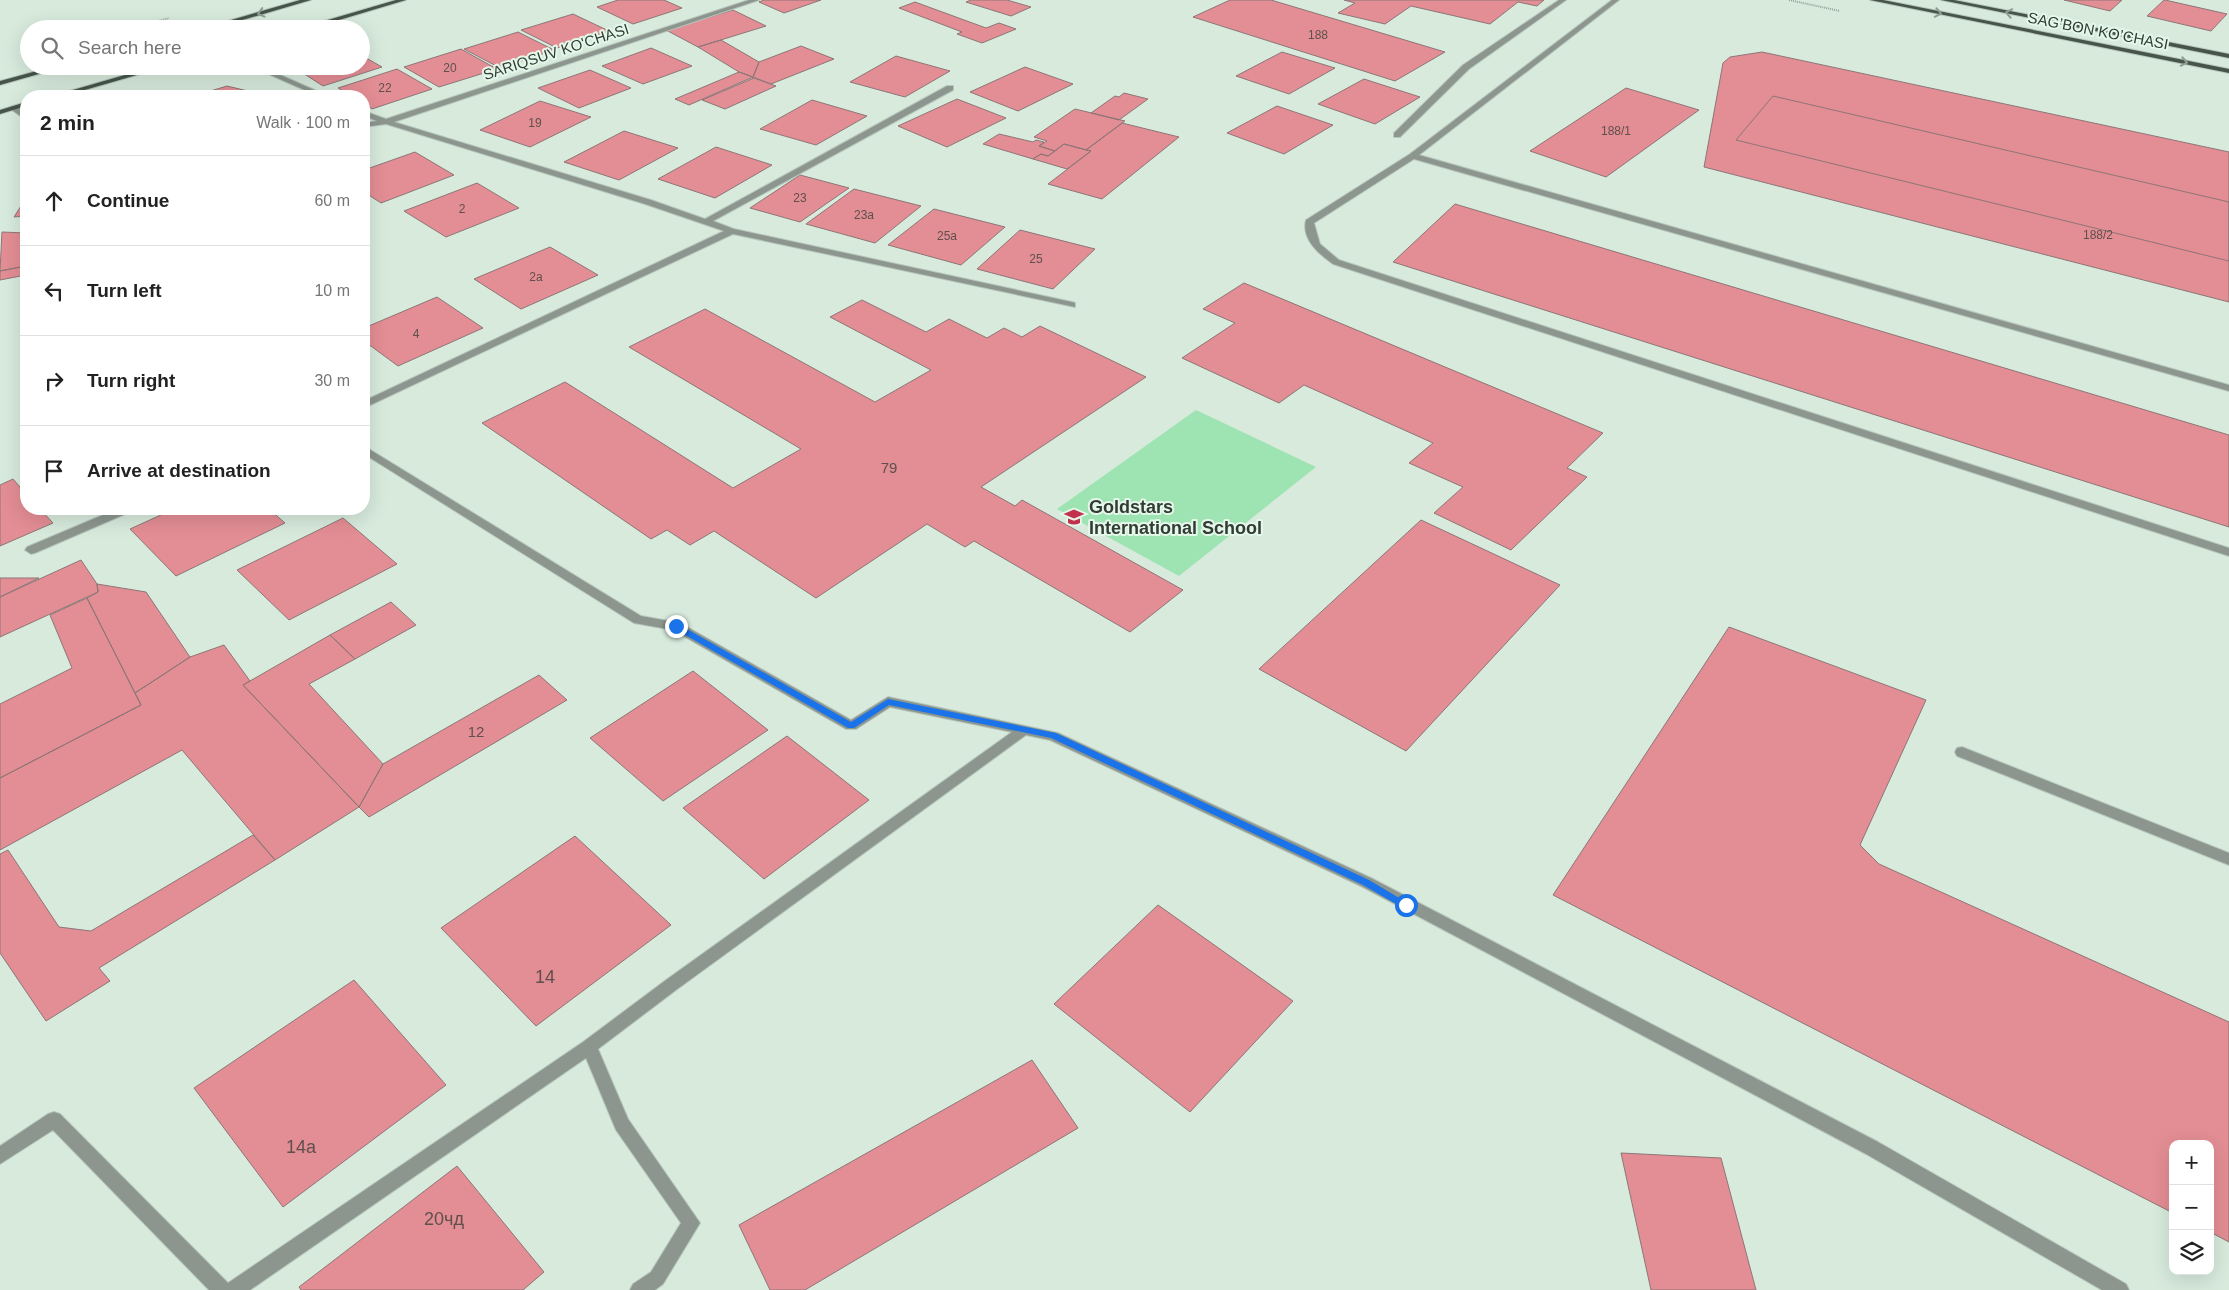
<!DOCTYPE html>
<meta charset="utf-8">
<style>
body{margin:0;font-family:Helvetica,sans-serif;background:#f6f6f6;color:#222}
.controls{position:absolute;right:15px;bottom:15px;display:grid;overflow:hidden;border-radius:10px;box-shadow:0 5px 20px #0002}
.controls button{width:45px;height:45px;display:grid;place-items:center;padding:0;border:0;border-bottom:1px solid #e0e0e0;background:#fff;color:#222;font:25px sans-serif}
.stop{position:absolute;width:15px;height:15px;margin:-11px;border:4px solid #1a73e8;border-radius:50%;background:#fff}
.stop.end{background:#1a73e8;border-color:#fff;box-shadow:0 1px 5px #0008}
.list{margin:0;padding:0;list-style:none}
h2{display:flex;justify-content:space-between;align-items:center;height:65px;margin:0;padding:0 20px;font-size:21px}
h2 small{font-size:16px;font-weight:400;color:#767676}
.list li{display:grid;grid-template-columns:32px 1fr auto;gap:15px;align-items:center;box-sizing:border-box;height:90px;padding:0 20px;border-top:1px solid #e0e0e0}
.list b{display:block;font-size:19px;white-space:nowrap}
.list em{font-size:16px;font-style:normal;color:#767676}
.icon{flex:none;width:28px;height:28px;fill:none;stroke:currentColor;stroke-width:2;stroke-linecap:round;stroke-linejoin:round}
.map{position:relative;flex:none;width:2229px;height:1290px;overflow:hidden}
.search{position:absolute;background:#fff;box-shadow:0 5px 20px #0002;left:20px;top:20px;width:350px;height:55px;display:flex;align-items:center;gap:12px;box-sizing:border-box;padding:0 18px;border-radius:28px;color:#767676;font-size:19px}
.panel{position:absolute;background:#fff;box-shadow:0 5px 20px #0002;left:20px;top:90px;width:350px;height:425px;border-radius:20px}
.map>svg:first-child{display:block}
.green{fill:#9ee3b2}
.building{fill:#e38d94;stroke:#8d7677}
.lines{fill:none;stroke-linecap:round;stroke-linejoin:round}
.minor-casing{stroke:#b6c7bb;stroke-width:2}
.major-casing{stroke:#b6c7bb;stroke-width:2}
.path{stroke:#94a398;stroke-width:2;stroke-dasharray:1 1;stroke-linecap:butt}
.minor{fill:#8d958f;fill-rule:evenodd}
.major{fill:#46544a;fill-rule:evenodd}
.oneway{stroke:#8d9e92}
.route{fill:#1a73e8}
.labels{text-anchor:middle;stroke-width:4;stroke-linejoin:round;paint-order:stroke}
.far-number-label{font-size:12px;fill:#5f504d}
.far-street-label{font-size:15px;fill:#333b35;stroke:#e4f8e9}
.number-label{font-size:15px;fill:#5f504d}
.poi-label{font-size:18px;font-weight:bold;fill:#333b35;stroke:#e4f8e9;text-anchor:start}
.near-number-label{font-size:18px;fill:#5f504d}
</style>
<div class="map">
<svg width="2229" height="1290" viewBox="0 0 2229 1290">
<rect width="100%" height="100%" fill="#d7eadc"/>
<path class="green" d="M1196 410 1316 467 1179 576 1057 509Z"/>
<path class="building" d="M618 0H664L682 8 633 24 597 7Z
M764 0H821L784 13 759 2Z
M971 0H1007L1031 7 1011 16 966 2Z
M1230 0H1271L1445 52 1395 81 1193 17Z
M1344 0H1544L1537 6 1518 2 1490 24 1411 6 1385 24 1338 13 1355 3Z
M2064 0H2122L2110 11Z
M2164 0H2165L2227 14 2211 31 2147 16Z
M915 2 986 28 999 23 1016 29 982 43 957 34 962 32 899 8Z
M733 10 766 26 698 47 666 30Z
M573 14 609 31 557 48 521 30Z
M518 32 554 50 500 68 464 49Z
M721 40 759 62 753 77 739 72 698 47Z
M801 46 834 59 771 84 753 77 759 62Z
M651 48 692 66 643 84 602 66Z
M461 49 497 69 439 87 404 67Z
M1282 52 1335 68 1289 94 1236 76Z
M1762 52 2229 152V302L1704 167 1723 63 1730 57Z
M361 55 382 67 323 86 292 66H361Z
M896 56 950 71 905 97 850 82Z
M1025 67 1073 84 1018 111 970 92Z
M397 69 432 89 372 109 364 103V96H352L338 88Z
M590 70 631 88 579 108 538 88Z
M739 72 753 77 689 105 675 99Z
M754 78 776 86 725 109 702 100Z
M1364 79 1420 97 1375 124 1318 104Z
M227 86 269 96H194Z
M1626 88 1699 110 1606 177 1530 151Z
M1124 93 1148 99 1119 120 1091 113 1115 96 1119 97Z
M1773 96 2229 202V261L1736 140Z
M957 99 1006 118 947 147 898 126Z
M812 100 867 116 816 145 760 129Z
M540 101 591 117 530 147 480 130Z
M1277 106 1333 125 1284 154 1227 133Z
M1075 109 1125 121 1086 150 1064 144 1055 151 1039 146 1047 141 1034 137Z
M1122 123 1179 137 1102 199 1048 184 1091 151 1086 150Z
M624 131 678 148 619 180 564 162Z
M999 134 1033 142 1036 140 1044 142 1039 146 1055 151 1048 156 1041 154 1033 159 983 144Z
M1064 144 1091 151 1067 169 1033 159 1041 154 1048 156Z
M716 147 772 165 715 198 658 179Z
M415 152 454 175 381 203 364 192V170Z
M800 175 849 188 800 222 750 208Z
M477 183 519 208 446 237 404 211Z
M854 189 921 206 875 243 806 224Z
M26 198V216L14 217Z
M1455 204 2229 435V527L1393 262Z
M934 209 1005 227 961 265 888 245Z
M1020 230 1095 249 1053 289 977 269Z
M2 232 26 233V266L0 271Z
M550 247 598 275 521 309 474 279Z
M26 266V275L0 280V271Z
M1244 283 1603 433 1567 468 1587 477 1511 550 1434 513 1463 487 1409 463 1433 443 1304 385 1279 403 1182 358 1235 323 1203 309Z
M437 297 483 328 398 366 364 341V328Z
M862 300 926 332 949 319 987 338 1004 328 1022 337 1040 326 1146 377 981 487 1015 506 1022 500 1183 590 1130 632 974 541 965 547 927 524 816 598 714 531 690 545 667 530 651 539 482 423 565 382 733 488 801 449 629 347 705 309 875 402 931 370 830 317Z
M13 479 26 494V509H40L53 523 0 546V485Z
M174 509H269L285 523 176 576 130 529Z
M343 518 397 564 289 620 237 570Z
M1421 520 1560 585 1406 751 1259 669Z
M81 560 97 584 98 592 0 637V597Z
M0 578H39L0 597Z
M97 584 146 592 190 657 135 693 87 598 98 592Z
M87 598 141 705 0 778V704L72 668 50 615Z
M391 602 416 625 355 659 330 635Z
M1729 627 1926 700 1860 845 1879 864 2229 1022V1242L2210 1232V1144H2173V1213L1553 895Z
M330 635 355 659 309 684 383 764 359 807 243 685Z
M224 645 250 681 243 685 359 807 275 860 182 750 0 850V778L141 705 135 693 190 657Z
M693 671 768 730 663 801 590 738Z
M539 675 567 700 369 817 359 807 383 764Z
M787 736 869 800 764 879 683 808Z
M253 835 275 860 99 968 110 981 46 1021 0 953V854L8 850 59 927 91 931Z
M575 836 671 925 536 1026 441 928Z
M1158 905 1293 1001 1190 1112 1054 1004Z
M354 980 446 1085 283 1207 194 1088Z
M1032 1060 1078 1128 805 1290H770L739 1225Z
M1621 1153 1721 1158 1756 1290H1651Z
M457 1166 544 1272 523 1290H301L299 1287Z"/>
<g class="lines">
<g class="minor-casing">
<path id="minor" d="M749 0H759L394 122 651 200 705 219 947 86H953V90L713 221 734 229 1072 302 1075 303V307L733 234 364 408V401L724 231 645 204 386 124 364 127V123L377 121 364 116V111L386 119Z
M1559 0H1566L1469 69 1400 137H1394V133L1463 65Z
M1612 0H1619L1419 155 2229 385V391L1414 159 1314 223 1320 244 1339 260 2229 548V556L1333 264C1319 254 1301 239 1306 220L1410 154Z
M250 66H260L328 96H318Z
M12 106H18L26 114V120L12 110Z
M364 446 641 616 680 623 851 720 888 697 1058 733 1371 878 1878 1142 2126 1284 2129 1290H2102L1866 1154 1361 886 1050 740 1026 735 676 990 598 1049 628 1119 700 1223 663 1284 655 1290H630L633 1284 651 1272 681 1223 616 1130 586 1058 250 1290H209L53 1130 0 1164V1146L48 1114 54 1112 60 1114 228 1283 583 1042 666 980 1012 732 890 707 856 729H846L673 630 634 623 364 454Z
M117 509H132L130 512 35 553 31 554 25 550 27 547Z
M1962 747 2229 853V865L1957 756 1955 752 1957 748Z"/>
</g>
<g class="major-casing">
<path id="major" d="M300 0H311L212 29H200Z
M396 0H406L309 29H297Z
M1870 0H1883L2229 69V73Z
M1941 0H1954L2229 54V58Z
M55 66H67L0 85V81Z
M156 66H168L64 96H52Z
M26 102V106L0 114V110Z"/>
</g>
<path class="path" d="M1789 0 1840 11
M128 29 169 18"/>
<use href="#minor" class="minor"/>
<use href="#major" class="major"/>
</g>
<defs><path id="oneway-chevron" d="M-2-3.5L2.5 0L-2 3.5" fill="none" stroke-width="1.6" stroke-linecap="round" stroke-linejoin="round" transform="scale(1.25)"/></defs>
<g class="oneway">
<use href="#oneway-chevron" transform="translate(261 13) rotate(165)"/>
<use href="#oneway-chevron" transform="translate(1938 13) rotate(11)"/>
<use href="#oneway-chevron" transform="translate(2009 13) rotate(-169)"/>
<use href="#oneway-chevron" transform="translate(2184 62) rotate(11)"/>
</g>
<path class="route" d="M673 624H678L851 722 888 699 1056 733 1369 880 1411 905 1409 908H1403L1363 885 1051 738 889 705 854 728H848L673 628Z"/>
<defs>
<g id="school-bare" transform="scale(1.5)"><path d="M0-5L7-2L0 1L-7-2ZM-4 1L0 2.5L4 1V4Q0 6-4 4Z" fill="#c2324f" stroke="#e4f8e9" stroke-width="2.5" paint-order="stroke"/></g>
</defs>
<g fill-rule="evenodd">
<use href="#school-bare" x="1074" y="517"/>
</g>
<g class="labels">
<g class="far-number-label">
<text x="1318" y="39">188</text>
<text x="450" y="72">20</text>
<text x="385" y="92">22</text>
<text x="535" y="127">19</text>
<text x="1616" y="135">188/1</text>
<text x="800" y="202">23</text>
<text x="462" y="213">2</text>
<text x="864" y="219">23а</text>
<text x="2098" y="239">188/2</text>
<text x="947" y="240">25а</text>
<text x="1036" y="263">25</text>
<text x="536" y="281">2a</text>
<text x="416" y="338">4</text>
</g>
<g class="far-street-label">
<text transform="translate(2098 31) rotate(11)" y="5">SAG’BON KO’CHASI</text>
<text transform="translate(556 52) rotate(-18)" y="5">SARIQSUV KO'CHASI</text>
</g>
<g class="number-label">
<text x="889" y="473">79</text>
<text x="476" y="737">12</text>
</g>
<g class="poi-label">
<text x="1089" y="513">Goldstars<tspan x="1089" dy="21">International School</tspan></text>
</g>
<g class="near-number-label">
<text x="545" y="983">14</text>
<text x="301" y="1153">14a</text>
<text x="444" y="1225">20чд</text>
</g>
</g>
</svg>
<div class="controls">
<button>+</button>
<button>−</button>
<button><svg class="icon" aria-label="layers" viewBox="0 0 24 24"><path d="M12 4l9 5-9 5-9-5zM3 14l9 5 9-5"/></svg></button>
</div>
<div class="stop" style="left:1406px;top:905px"></div>
<div class="stop end" style="left:676px;top:626px"></div>
<div class="search"><svg class="icon" aria-label="search" viewBox="0 0 24 24"><circle cx="10" cy="10" r="6"/><path d="M15 15l6 6"/></svg>Search here</div>
<section class="panel">
<h2>2 min<small>Walk · 100 m</small></h2>
<ul class="list">
<li><svg class="icon" aria-label="ahead" viewBox="0 0 24 24"><path d="M12 20V5M6 11l6-6 6 6"/></svg><div><b>Continue</b></div><em>60 m</em></li>
<li><svg class="icon" aria-label="left" viewBox="0 0 24 24"><path d="M17 20v-9H6M10 6l-5 5 5 5"/></svg><div><b>Turn left</b></div><em>10 m</em></li>
<li><svg class="icon" aria-label="right" viewBox="0 0 24 24"><path d="M7 20v-9h11M14 6l5 5-5 5"/></svg><div><b>Turn right</b></div><em>30 m</em></li>
<li><svg class="icon" aria-label="arrive" viewBox="0 0 24 24"><path d="M6 21V4h12l-3 4 3 4H6"/></svg><div><b>Arrive at destination</b></div></li>
</ul>
</section>
</div>
